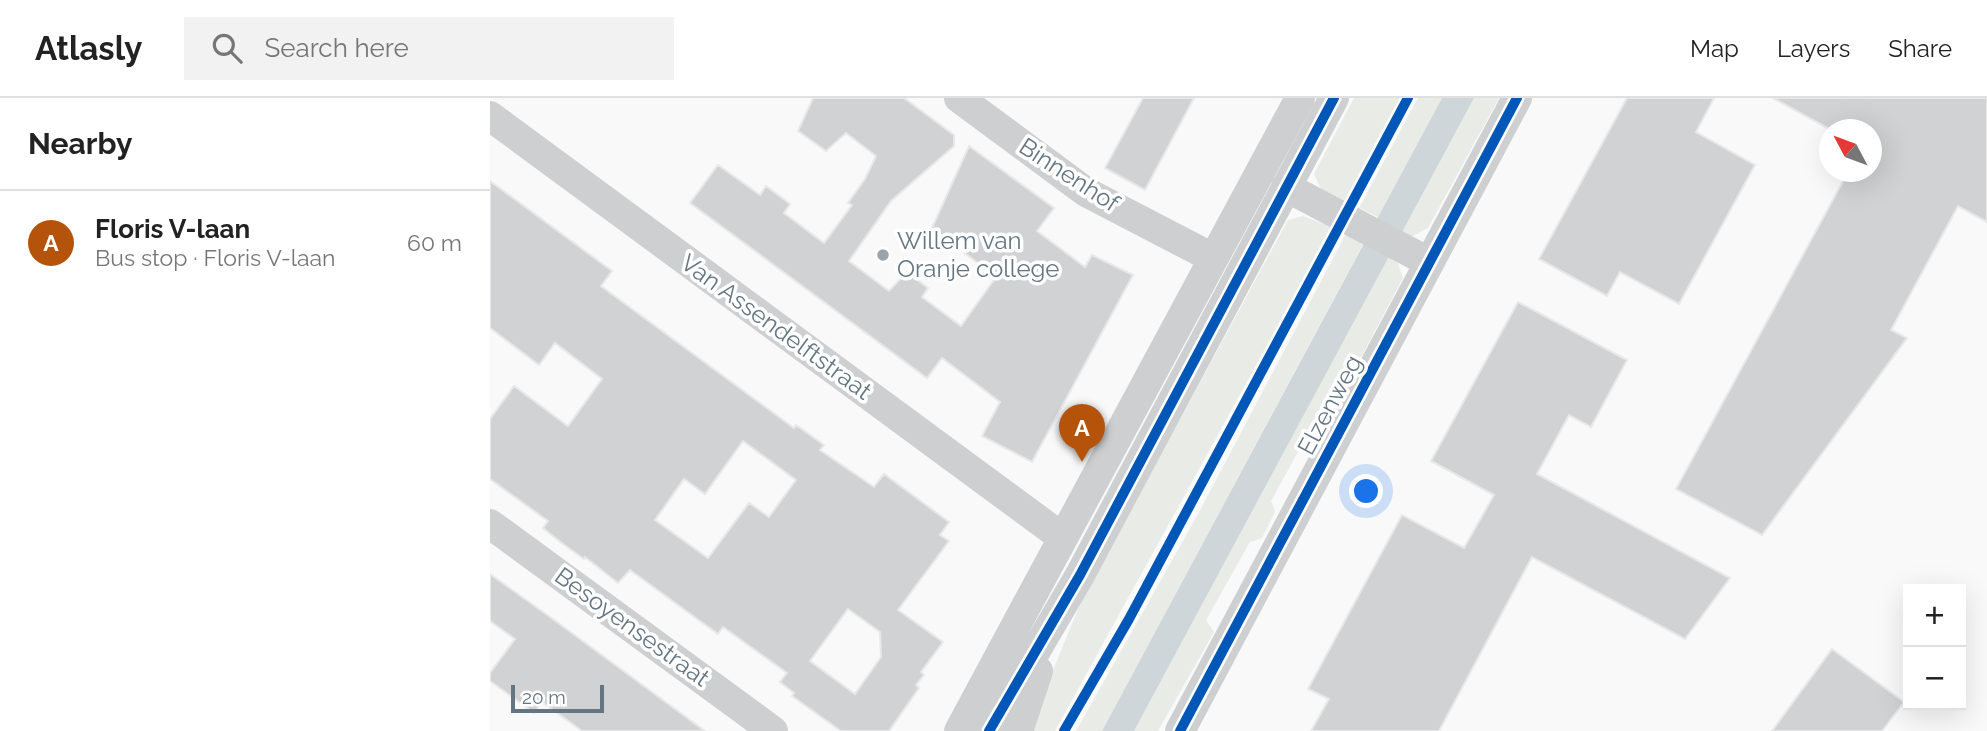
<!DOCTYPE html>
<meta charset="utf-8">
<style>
body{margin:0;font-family:Raleway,sans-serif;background:#f2f2f2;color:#222}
.controls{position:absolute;right:21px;bottom:21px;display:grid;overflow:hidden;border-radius:0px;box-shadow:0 7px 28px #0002}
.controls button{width:63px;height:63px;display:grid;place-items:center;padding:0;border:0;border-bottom:2px solid #e0e0e0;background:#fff;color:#222;font:35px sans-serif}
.compass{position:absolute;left:1329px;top:21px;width:63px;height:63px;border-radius:50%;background:#fff;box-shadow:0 7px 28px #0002;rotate:311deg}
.scale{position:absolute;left:21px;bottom:18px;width:93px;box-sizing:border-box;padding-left:7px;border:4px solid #657683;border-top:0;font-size:19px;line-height:24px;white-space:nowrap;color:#657683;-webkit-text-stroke:5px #fff;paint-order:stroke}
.you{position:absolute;left:877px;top:394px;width:24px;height:24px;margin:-18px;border:5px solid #fff;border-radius:50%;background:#1a73e8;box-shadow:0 0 0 10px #1a73e833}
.badge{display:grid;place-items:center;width:46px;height:46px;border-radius:50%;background:#b45309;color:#fff;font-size:23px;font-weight:700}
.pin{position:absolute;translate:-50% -58px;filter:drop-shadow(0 2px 4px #0008)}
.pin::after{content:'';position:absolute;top:37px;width:24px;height:21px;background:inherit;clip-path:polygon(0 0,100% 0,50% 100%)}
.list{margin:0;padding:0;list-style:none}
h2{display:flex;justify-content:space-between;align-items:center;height:91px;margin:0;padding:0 28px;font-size:30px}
h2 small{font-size:23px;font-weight:400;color:#767676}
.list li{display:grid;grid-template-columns:46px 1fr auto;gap:21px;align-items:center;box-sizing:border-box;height:105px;padding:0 28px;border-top:2px solid #e0e0e0}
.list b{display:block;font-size:26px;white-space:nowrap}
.list p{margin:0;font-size:23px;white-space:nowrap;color:#767676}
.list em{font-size:23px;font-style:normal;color:#767676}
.icon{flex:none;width:38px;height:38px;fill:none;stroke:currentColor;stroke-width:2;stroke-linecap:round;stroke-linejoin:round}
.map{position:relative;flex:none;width:1497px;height:633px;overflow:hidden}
header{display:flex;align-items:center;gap:42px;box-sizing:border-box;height:98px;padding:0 35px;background:#fff;border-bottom:2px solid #e0e0e0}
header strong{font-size:33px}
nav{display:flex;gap:38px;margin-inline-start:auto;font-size:24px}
.search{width:490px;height:63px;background:#f2f2f2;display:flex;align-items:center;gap:18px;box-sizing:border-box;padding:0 24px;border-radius:0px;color:#767676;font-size:26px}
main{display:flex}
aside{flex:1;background:#fff}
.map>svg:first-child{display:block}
.green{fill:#e8ebe6}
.water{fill:#ced6d9}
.building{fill:#d0d2d3;stroke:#e8e8e8;stroke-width:2;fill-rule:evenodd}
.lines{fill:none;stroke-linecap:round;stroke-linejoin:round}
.minor{stroke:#cecfd0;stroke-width:30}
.cycleway-casing{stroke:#fff;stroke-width:15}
.cycleway{stroke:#0057b8;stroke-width:10}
.poi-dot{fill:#99a4ac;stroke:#fff;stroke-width:2.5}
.labels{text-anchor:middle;stroke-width:7;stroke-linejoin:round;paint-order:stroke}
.street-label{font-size:24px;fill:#657683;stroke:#fff}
.poi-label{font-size:24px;fill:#657683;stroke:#fff;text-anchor:start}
</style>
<header>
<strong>Atlasly</strong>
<div class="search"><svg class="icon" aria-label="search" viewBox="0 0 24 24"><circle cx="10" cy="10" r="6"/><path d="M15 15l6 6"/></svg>Search here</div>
<nav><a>Map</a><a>Layers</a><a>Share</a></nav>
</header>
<main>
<aside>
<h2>Nearby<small></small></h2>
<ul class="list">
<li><span class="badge">A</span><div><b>Floris V-laan</b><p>Bus stop · Floris V-laan</p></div><em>60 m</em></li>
</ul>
</aside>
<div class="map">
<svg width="1497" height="633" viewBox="0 0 1497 633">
<rect width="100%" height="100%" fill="#f9f9f9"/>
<path class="green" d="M864 0H911L856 103 831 91 824 76Z
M928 0H952L888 119 869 110Z
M984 0H1009L938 130 921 139 911 134Z
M813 118 842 129 565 633H538L591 504 798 122Z
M856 136 873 146 612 633H586L707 418Z
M898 158 907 163 913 180 871 259 859 261 781 403 785 414 772 440 760 444 716 522 724 534 668 633H644Z"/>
<path class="water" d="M952 0H984L644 633H612Z"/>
<path class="building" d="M323 0H414L464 37V48L401 103 359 163 399 193 417 174 438 190 432 199 471 228 506 179 442 130 479 48 564 110 547 133 595 169 602 157 643 177 542 364 492 338 510 304 452 260 437 280 200 105 228 67 270 97 276 88 300 106 294 115 334 145 362 107 358 105 375 81 386 58 356 35 336 53 308 33Z
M653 0H704L655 92 615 70Z
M1137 0H1224L1206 34 1265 67 1189 206 1130 174 1117 198 1049 161Z
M1283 0H1497V124L1468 108 1401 232 1417 240 1272 437 1186 391 1358 74H1382V32H1341Z
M0 83 122 173 111 188 304 330 306 327 334 347 330 352 384 389 394 376 459 424 450 437 459 443 408 512 453 544 431 574 434 577 426 587 429 590 399 633H351L302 598 304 595 290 584 297 575 233 529 228 536 140 472 128 485 95 459 94 461 73 446 53 430 58 423 0 381V321L24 288 78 328 112 281 65 245 49 267 0 230ZM253 343 306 382 279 419 259 405 218 460 165 422 194 381 215 396ZM358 511 390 534 391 559 365 596 320 563Z
M1028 204 1137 262 1101 329 1079 317 1047 376 1240 480 1195 541 1042 459 949 633H821L839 601 818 591 912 417 974 450 1004 397 941 363Z
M0 476 56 516 215 633H92L52 604 44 615 0 583V575L25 541 0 523Z
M1342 551 1414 604 1392 633H1282Z"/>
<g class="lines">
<path class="minor" d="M469 0 596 94 723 160
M0 18 573 440
M796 89 939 164
M0 426 283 633
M469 633 810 0
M499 633 590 477 844 0
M528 633 548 573
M690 633 1027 0"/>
<g class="cycleway-casing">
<path id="cycleway" d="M499 633 590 477 844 0
M574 633 639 521 918 0
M690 633 1027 0"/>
</g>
<use href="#cycleway" class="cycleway"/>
</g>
<circle class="poi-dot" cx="393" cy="157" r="7"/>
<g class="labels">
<g class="street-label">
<text transform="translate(579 77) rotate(33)" y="8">Binnenhof</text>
<text transform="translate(286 229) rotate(36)" y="8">Van Assendelftstraat</text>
<text transform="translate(840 307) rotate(-62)" y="8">Elzenweg</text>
<text transform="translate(142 529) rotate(36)" y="8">Besoyensestraat</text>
</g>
<g class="poi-label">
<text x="407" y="151">Willem van<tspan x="407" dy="28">Oranje college</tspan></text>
</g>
</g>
</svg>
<div class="controls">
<button>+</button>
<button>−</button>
</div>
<svg class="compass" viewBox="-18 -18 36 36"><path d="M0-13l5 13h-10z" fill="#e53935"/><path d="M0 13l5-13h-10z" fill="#767676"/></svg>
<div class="scale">20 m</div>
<div class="you"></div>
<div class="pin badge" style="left:592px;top:364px">A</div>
</div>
</main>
